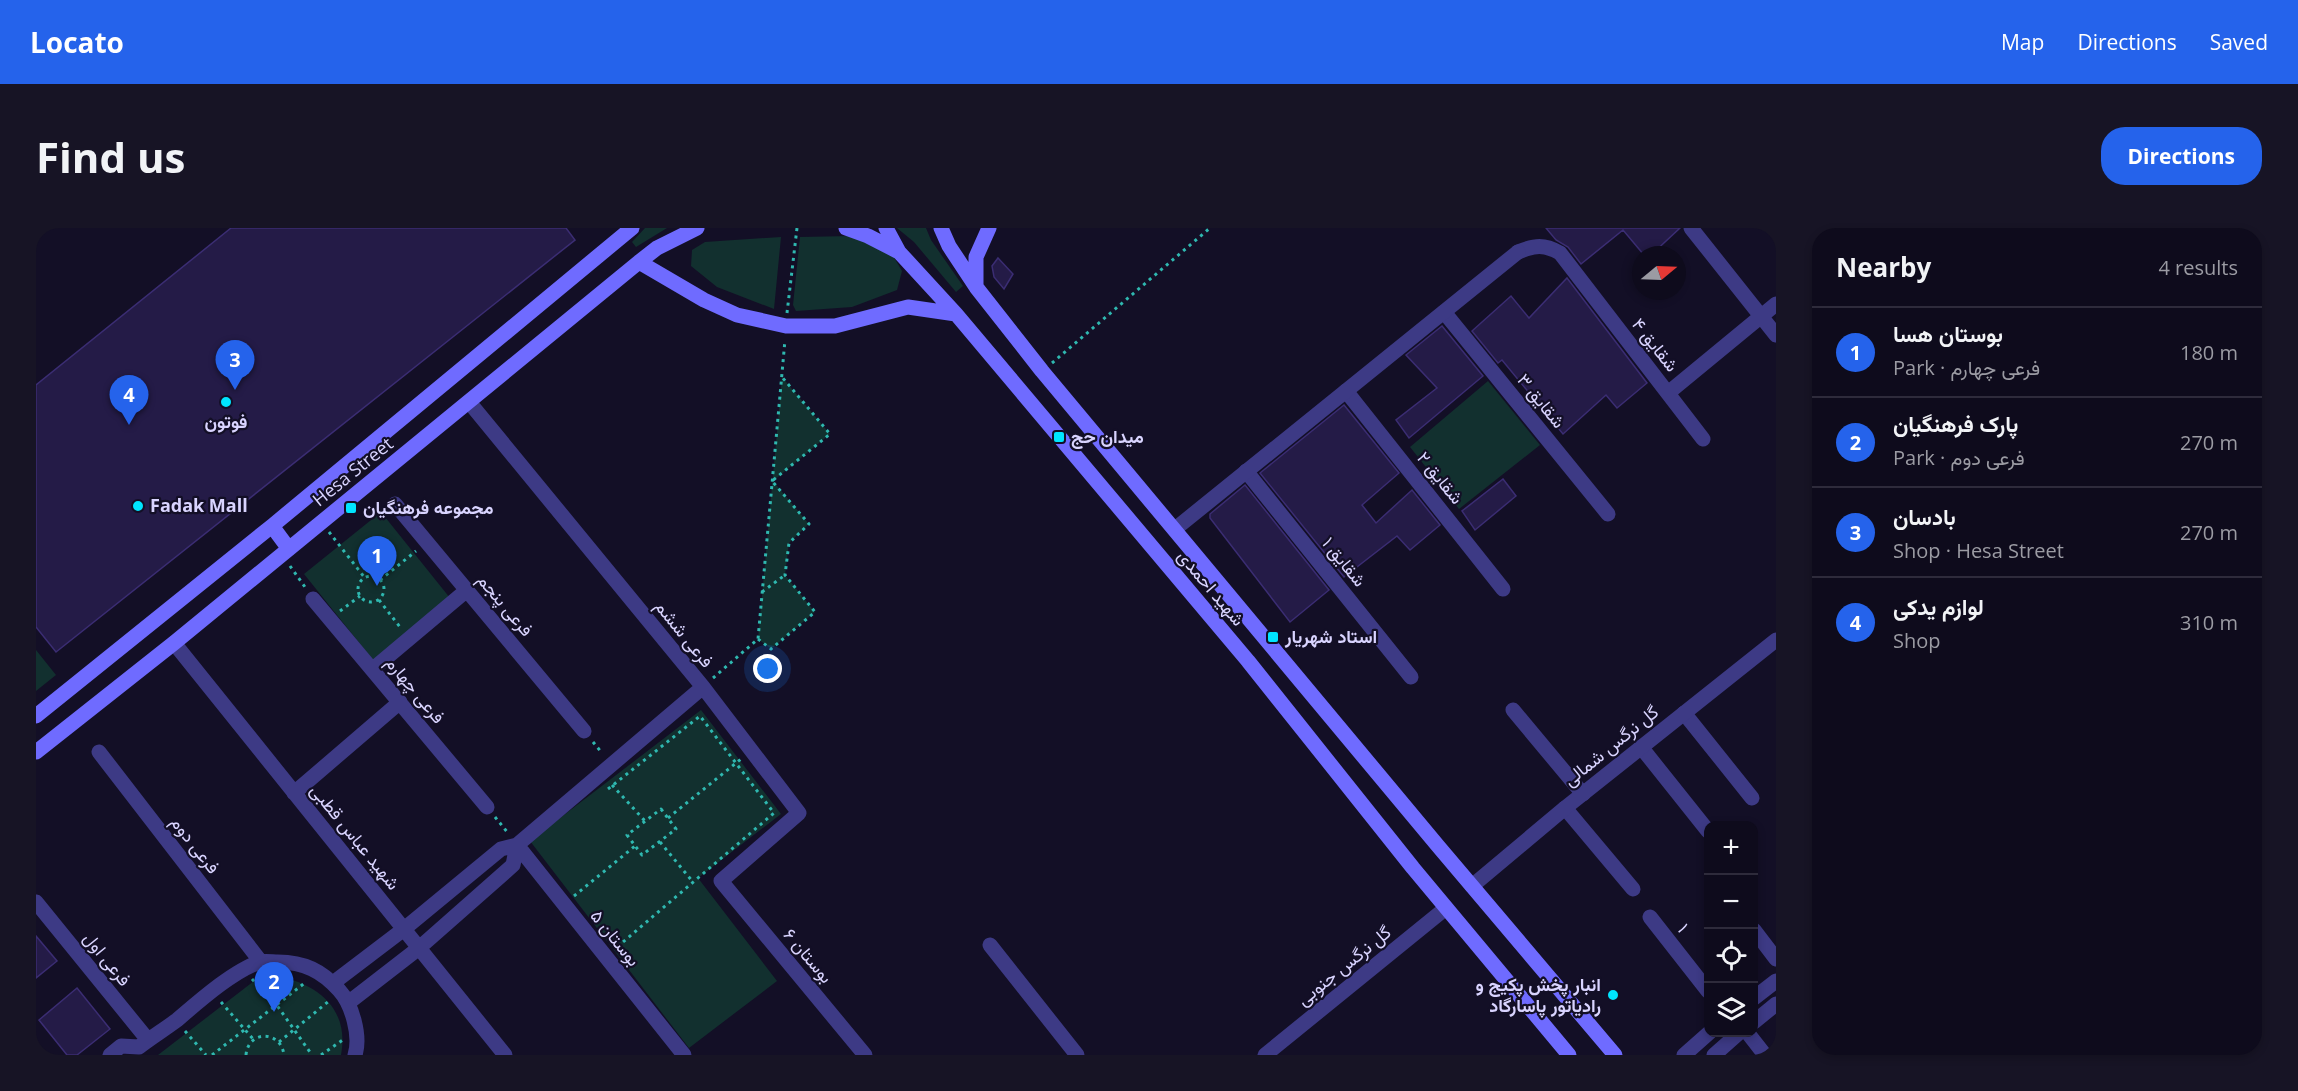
<!DOCTYPE html>
<meta charset="utf-8">
<style>
body{margin:0;font-family:"Open Sans",Vazirmatn,sans-serif;background:#171425;color:#f1f3f6}
.controls{position:absolute;right:18px;bottom:18px;display:grid;overflow:hidden;border-radius:12px;box-shadow:0 3px 9px #0003}
.controls button{width:54px;height:54px;display:grid;place-items:center;padding:0;border:0;border-bottom:2px solid #2e2b3b;background:#0e0b1c;color:#f1f3f6;font:30px sans-serif}
.compass{position:absolute;left:1596px;top:18px;width:54px;height:54px;border-radius:50%;background:#0e0b1c;box-shadow:0 3px 9px #0003;rotate:71deg}
.you{position:absolute;left:732px;top:441px;width:21px;height:21px;margin:-15px;border:4px solid #fff;border-radius:50%;background:#1a73e8;box-shadow:0 0 0 9px #1a73e833}
.badge{display:grid;place-items:center;width:39px;height:39px;border-radius:50%;background:#2563eb;color:#fff;font-size:20px;font-weight:700}
.pin{position:absolute;translate:-50% -50px;filter:drop-shadow(0 2px 3px #0008)}
.pin::after{content:'';position:absolute;top:32px;width:21px;height:18px;background:inherit;clip-path:polygon(0 0,100% 0,50% 100%)}
.list{margin:0;padding:0;list-style:none}
h2{display:flex;justify-content:space-between;align-items:center;height:78px;margin:0;padding:0 24px;font-size:26px}
h2 small{font-size:20px;font-weight:400;color:#9b9ba3}
.list li{display:grid;grid-template-columns:39px 1fr auto;gap:18px;align-items:center;box-sizing:border-box;height:90px;padding:0 24px;border-top:2px solid #2e2b3b}
.list b{display:block;font-size:22px;white-space:nowrap}
.list p{margin:0;font-size:20px;white-space:nowrap;color:#9b9ba3}
.list em{font-size:20px;font-style:normal;color:#9b9ba3}
.icon{flex:none;width:33px;height:33px;fill:none;stroke:currentColor;stroke-width:2;stroke-linecap:round;stroke-linejoin:round}
.map{position:relative;flex:none;width:1740px;height:827px;overflow:hidden;border-radius:24px}
header{display:flex;align-items:center;gap:36px;box-sizing:border-box;height:84px;padding:0 30px;background:#2563eb;color:#fff}
header strong{font-size:28px}
nav{display:flex;gap:33px;margin-inline-start:auto;font-size:21px}
.intro{display:flex;align-items:center;justify-content:space-between;box-sizing:border-box;height:144px;padding:0 36px}
h1{margin:0;font-size:42px}
.button{padding:15px 27px;border-radius:24px;background:#2563eb;color:#fff;font-size:21px;font-weight:700}
main{display:flex;gap:36px;padding:0 36px}
aside{flex:1;background:#0e0b1c;border-radius:24px;box-shadow:0 3px 9px #0003}
.map>svg:first-child{display:block}
.green{fill:#12302f}
.building{fill:#241b47;stroke:#3b2d73;stroke-width:1.5}
.lines{fill:none;stroke-linecap:round;stroke-linejoin:round}
.path{stroke:#2fb8b0;stroke-width:3;stroke-dasharray:3 4.5;stroke-linecap:butt}
.minor{stroke:#3d3a85;stroke-width:15}
.tertiary{stroke:#3d3a85;stroke-width:15}
.secondary{stroke:#6f6bff;stroke-width:15}
.poi-dot{fill:#00e5ff;stroke:#130f26;stroke-width:2}
.labels{text-anchor:middle;stroke-width:4.5;stroke-linejoin:round;paint-order:stroke}
.street-label{font-size:18px;fill:#d9d4ff;stroke:#130f26}
.poi-label{font-size:18px;font-weight:bold;fill:#d9d4ff;stroke:#130f26;text-anchor:start}
</style>
<header>
<strong>Locato</strong>
<nav><a>Map</a><a>Directions</a><a>Saved</a></nav>
</header>
<div class="intro"><h1>Find us</h1><a class="button">Directions</a></div>
<main>
<div class="map">
<svg width="1740" height="827" viewBox="0 0 1740 827">
<rect width="100%" height="100%" fill="#130f26"/>
<path class="green" d="M609 0H631L600 19 596 14Z
M861 0H890L895 12 927 58 920 64 878 14Z
M816 8 856 26 866 43 861 62 816 79 760 83 757 77 764 9Z
M745 9 738 81 681 59 655 38 656 22 669 14Z
M746 149 794 206 737 253 773 296 753 315 749 347 779 384 735 421 722 411Z
M1452 153 1504 217 1423 281 1374 219Z
M345 284 414 370 337 432 268 346Z
M0 422 20 447 0 463Z
M665 482 745 586 662 650 741 753 653 820 494 613Z
M237 747C280 755 314 779 305 827H122L218 753Z"/>
<path class="building" d="M195 0H530L539 12 20 424 0 399V157Z
M1510 0H1644L1615 27H1608L1587 2 1545 36 1532 19 1520 12Z
M962 30 977 46 968 61 958 49 956 38Z
M1531 50 1611 155 1581 180 1570 167 1527 206 1466 132 1462 135 1436 103 1475 68 1493 90Z
M1406 98 1447 148 1373 210 1360 192 1401 160 1370 127Z
M1308 177 1363 245 1326 277 1340 295 1376 262 1404 297 1374 322 1361 308 1308 349 1224 245Z
M1467 251 1480 268 1439 302 1426 283Z
M1209 257 1293 362 1254 394 1174 290V286Z
M0 708 21 733 0 750Z
M41 760 74 801 41 827H31L3 792Z"/>
<g class="lines">
<path class="path" d="M751 85 761 0
M1016 135 1174 0
M293 304 329 350
M254 338 269 359
M322 361a13 13 0 1 1 26 0a13 13 0 1 1-26 0Z
M344 352 380 323
M726 364 749 347
M343 372 364 399
M304 383 324 368
M722 411 735 421 779 384 749 347 753 315 773 296 736 253 794 206 746 149
M677 450 722 411 749 112
M557 514 566 525
M576 557 609 593
M572 561 664 488 738 585 580 720
M625 581 640 601 606 627 591 607Z
M459 589 472 605
M632 590 705 531
M624 614 657 654
M538 668 599 618
M216 751 240 776 276 827
M185 774 217 811
M149 803 170 827
M243 814 293 773
M176 827 270 754
M210 827C212 802 245 802 248 827
M285 827 308 811"/>
<path class="minor" d="M1655 0 1740 107
M1482 24C1499 17 1508 16 1524 25L1667 211
M1408 84 1572 286
M1310 163 1467 361
M1632 165 1740 76
M433 174 667 459 763 585 685 653 829 827
M1210 243 1375 449
M359 276 548 503
M277 371 451 579
M138 415 469 827
M337 441 431 362
M1477 482 1547 566
M1648 485 1716 570
M1605 519 1672 603
M63 524 225 734
M258 565 364 474
M1529 580 1597 661
M481 617 648 827
M0 674 112 812
M1614 689 1672 763
M1718 702 1740 731
M954 717 1041 827
M297 755 368 701 465 621 481 617 667 459
M312 775 383 720 477 637 481 617
M1711 804 1729 827
M103 819C116 809 129 801 141 792 162 774 198 742 224 734 229 733 237 734 242 734 268 734 286 743 303 762 316 776 325 808 319 827
M74 827 85 818 103 819"/>
<path class="tertiary" d="M1139 301 1482 24
M1436 658 1529 580 1740 412
M1718 770 1740 753
M1718 794 1740 776
M1229 827 1410 680
M1648 827 1674 804
M1678 827 1704 804"/>
<path class="secondary" d="M810 0 832 8 863 24 920 86 1212 433 1377 640 1533 827
M850 0 863 24
M905 0 913 18 940 59 1006 143 1402 618 1579 827
M603 34 668 72 701 87 750 98H799L872 79 920 86
M940 59V29L953 0
M236 298 253 321
M0 488 236 298 596 0
M0 524 138 415 603 34 621 20 661 0"/>
</g>
<g class="poi-dot">
<circle cx="190" cy="174" r="6"/>
<rect x="1017" y="203" width="12" height="12" rx="3"/>
<circle cx="102" cy="278" r="6"/>
<rect x="309" y="274" width="12" height="12" rx="3"/>
<rect x="1231" y="403" width="12" height="12" rx="3"/>
<circle cx="1577" cy="767" r="6"/>
</g>
<g class="labels">
<g class="street-label">
<text transform="translate(1619 117) rotate(52)" y="6">شقایق ۴</text>
<text transform="translate(1505 173) rotate(51)" y="6">شقایق ۳</text>
<text transform="translate(317 244) rotate(-39)" y="6">Hesa Street</text>
<text transform="translate(1404 250) rotate(51)" y="6">شقایق ۲</text>
<text transform="translate(1308 334) rotate(51)" y="6">شقایق ۱</text>
<text transform="translate(1175 360) rotate(50)" y="6">شهید احمدی</text>
<text transform="translate(469 377) rotate(50)" y="6">فرعی پنجم</text>
<text transform="translate(648 406) rotate(51)" y="6">فرعی ششم</text>
<text transform="translate(379 462) rotate(50)" y="6">فرعی چهارم</text>
<text transform="translate(1575 518) rotate(-39)" y="6">گل نرگس شمالی</text>
<text transform="translate(319 609) rotate(51)" y="6">شهید عباس قطبی</text>
<text transform="translate(159 617) rotate(52)" y="6">فرعی دوم</text>
<text transform="translate(1647 700) rotate(52)" y="6">۱</text>
<text transform="translate(579 710) rotate(51)" y="6">بوستان ۵</text>
<text transform="translate(772 728) rotate(50)" y="6">بوستان ۶</text>
<text transform="translate(71 731) rotate(51)" y="6">فرعی اول</text>
<text transform="translate(1308 738) rotate(-39)" y="6">گل نرگس جنوبی</text>
</g>
<g class="poi-label">
<text x="190" y="200" text-anchor="middle">فوتون</text>
<text x="1035" y="215">میدان حج</text>
<text x="114" y="284">Fadak Mall</text>
<text x="327" y="286">مجموعه فرهنگیان</text>
<text x="1249" y="415">استاد شهریار</text>
<text x="1565" y="763" text-anchor="end">انبار پخش پکیج و<tspan x="1565" dy="21">رادیاتور پاسارگاد</tspan></text>
</g>
</g>
</svg>
<div class="controls">
<button>+</button>
<button>−</button>
<button><svg class="icon" aria-label="locate" viewBox="0 0 24 24"><circle cx="12" cy="12" r="6"/><path d="M12 2v4M12 18v4M2 12h4M18 12h4"/></svg></button>
<button><svg class="icon" aria-label="layers" viewBox="0 0 24 24"><path d="M12 4l9 5-9 5-9-5zM3 14l9 5 9-5"/></svg></button>
</div>
<svg class="compass" viewBox="-18 -18 36 36"><path d="M0-13l5 13h-10z" fill="#e53935"/><path d="M0 13l5-13h-10z" fill="#9b9ba3"/></svg>
<div class="you"></div>
<div class="pin badge" style="left:341px;top:358px">1</div>
<div class="pin badge" style="left:238px;top:784px">2</div>
<div class="pin badge" style="left:199px;top:162px">3</div>
<div class="pin badge" style="left:93px;top:197px">4</div>
</div>
<aside>
<h2>Nearby<small>4 results</small></h2>
<ul class="list">
<li><span class="badge">1</span><div><b>بوستان هسا</b><p>Park · فرعی چهارم</p></div><em>180 m</em></li>
<li><span class="badge">2</span><div><b>پارک فرهنگیان</b><p>Park · فرعی دوم</p></div><em>270 m</em></li>
<li><span class="badge">3</span><div><b>بادسان</b><p>Shop · Hesa Street</p></div><em>270 m</em></li>
<li><span class="badge">4</span><div><b>لوازم یدکی</b><p>Shop</p></div><em>310 m</em></li>
</ul>
</aside>
</main>
